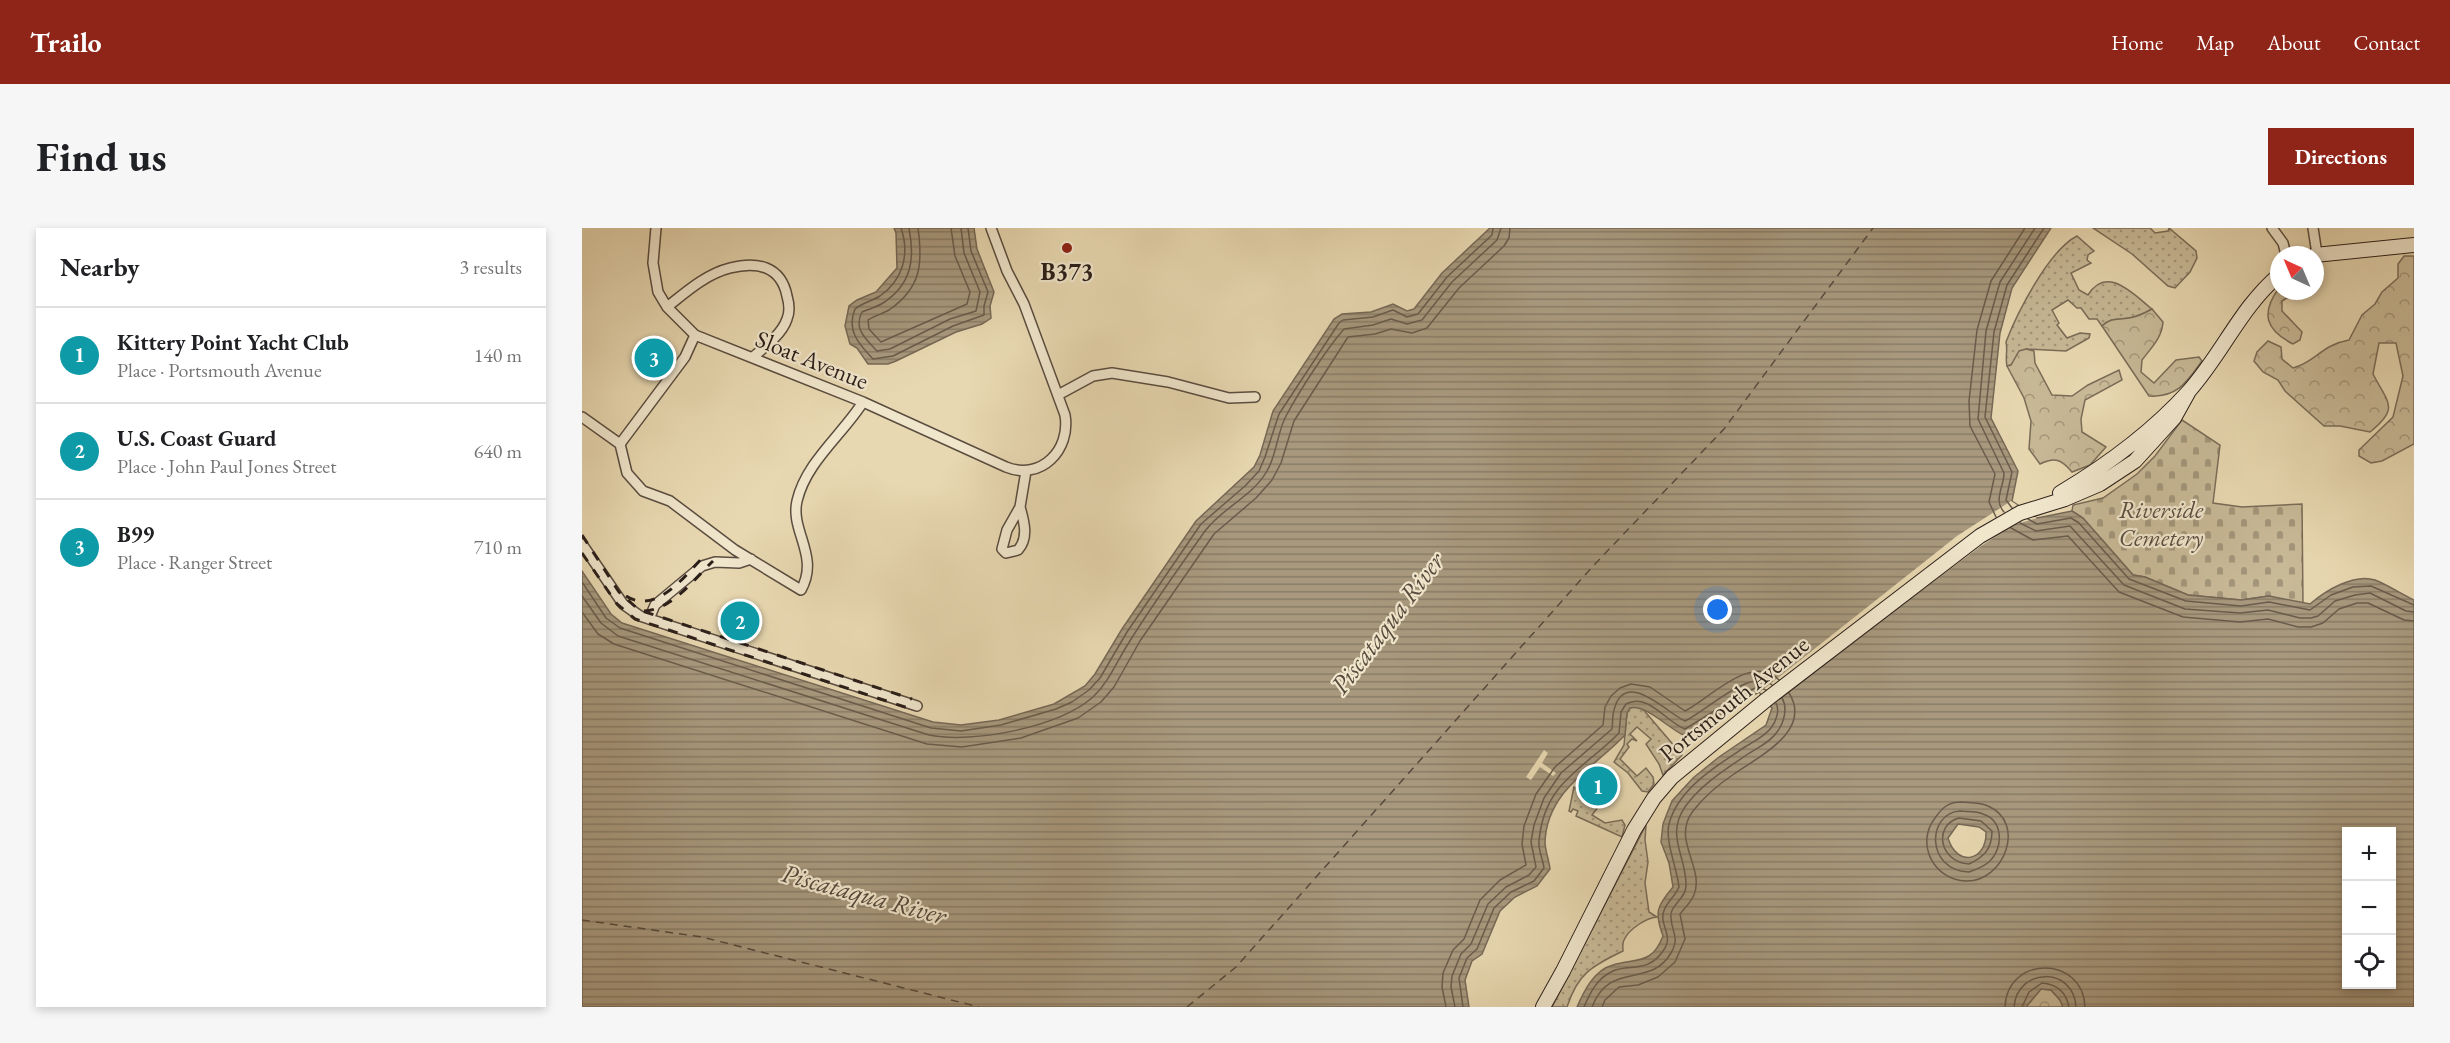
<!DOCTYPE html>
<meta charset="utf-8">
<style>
body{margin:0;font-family:"EB Garamond",serif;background:#f6f6f6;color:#202124}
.controls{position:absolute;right:18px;bottom:18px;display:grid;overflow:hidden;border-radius:0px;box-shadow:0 3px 9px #0003}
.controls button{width:54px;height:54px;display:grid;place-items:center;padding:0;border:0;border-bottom:2px solid #e0e0e0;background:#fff;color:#202124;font:30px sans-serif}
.compass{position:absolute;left:1688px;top:18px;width:54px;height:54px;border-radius:50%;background:#fff;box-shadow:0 3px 9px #0003;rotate:316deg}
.you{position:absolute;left:1136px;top:382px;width:21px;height:21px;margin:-15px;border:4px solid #fff;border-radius:50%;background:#1a73e8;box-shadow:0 0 0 9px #1a73e833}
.badge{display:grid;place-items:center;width:39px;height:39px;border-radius:50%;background:#8f2418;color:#fff;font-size:20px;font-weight:700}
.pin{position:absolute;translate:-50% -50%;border:3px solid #fff;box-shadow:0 2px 6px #0006}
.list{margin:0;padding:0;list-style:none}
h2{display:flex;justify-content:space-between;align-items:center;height:78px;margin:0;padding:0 24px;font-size:26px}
h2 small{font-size:20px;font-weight:400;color:#757577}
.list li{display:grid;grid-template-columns:39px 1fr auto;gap:18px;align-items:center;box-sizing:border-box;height:96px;padding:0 24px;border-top:2px solid #e0e0e0}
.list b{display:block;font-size:22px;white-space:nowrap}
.list p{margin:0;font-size:20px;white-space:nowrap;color:#757577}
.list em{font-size:20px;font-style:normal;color:#757577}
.icon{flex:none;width:33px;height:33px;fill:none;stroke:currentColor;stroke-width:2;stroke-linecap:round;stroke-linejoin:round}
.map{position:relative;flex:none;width:1832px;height:779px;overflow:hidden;border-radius:0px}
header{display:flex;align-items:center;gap:36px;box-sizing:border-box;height:84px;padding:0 30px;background:#8f2418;color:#fff}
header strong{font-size:28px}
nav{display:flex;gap:33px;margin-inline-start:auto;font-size:21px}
.intro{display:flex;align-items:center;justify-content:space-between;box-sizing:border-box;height:144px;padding:0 36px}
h1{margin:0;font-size:42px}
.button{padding:15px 27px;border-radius:0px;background:#8f2418;color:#fff;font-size:21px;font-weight:700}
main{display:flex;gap:36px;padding:0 36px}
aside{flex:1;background:#fff;border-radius:0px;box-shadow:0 3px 9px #0003}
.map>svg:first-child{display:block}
.grass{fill:url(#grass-dots);stroke:#7a6c58;stroke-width:1.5}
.forest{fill:url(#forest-crowns);stroke:#7a6c58;stroke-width:1.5}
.cemetery{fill:url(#cemetery-stones);stroke:#7a6c58;stroke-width:1.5}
.water{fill:url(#water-rules);stroke:#766856;stroke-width:1.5;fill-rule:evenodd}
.pier{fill:#e8d8b1}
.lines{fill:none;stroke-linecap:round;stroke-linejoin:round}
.shore{stroke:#6a5c4c;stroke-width:1.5}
.ferry{stroke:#574a3d;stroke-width:1.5;stroke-dasharray:8 6;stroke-linecap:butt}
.minor-casing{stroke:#5a4d40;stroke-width:12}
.secondary-casing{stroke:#2b1f1a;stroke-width:16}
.minor{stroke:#f0e6cc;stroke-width:9}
.secondary{stroke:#f0e6cc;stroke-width:14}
.rail{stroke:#2b1f1a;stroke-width:3;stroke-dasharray:10 10;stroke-linecap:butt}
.poi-dot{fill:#8f2418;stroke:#f0e6cc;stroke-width:2}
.labels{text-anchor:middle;stroke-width:4.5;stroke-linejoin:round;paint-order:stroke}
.poi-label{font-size:24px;font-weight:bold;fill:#2b1f1a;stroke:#f0e6cc}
.street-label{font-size:24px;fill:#2b1f1a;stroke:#f0e6cc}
.park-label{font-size:24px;font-style:italic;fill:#5a4d40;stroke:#f0e6cc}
.water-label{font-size:26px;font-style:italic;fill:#574a3d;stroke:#f0e6cc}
</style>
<header>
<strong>Trailo</strong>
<nav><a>Home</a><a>Map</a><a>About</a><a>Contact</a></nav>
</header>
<div class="intro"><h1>Find us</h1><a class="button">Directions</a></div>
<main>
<aside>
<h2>Nearby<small>3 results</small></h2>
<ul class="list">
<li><span class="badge" style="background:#0f9aa8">1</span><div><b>Kittery Point Yacht Club</b><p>Place · Portsmouth Avenue</p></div><em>140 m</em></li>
<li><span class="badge" style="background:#0f9aa8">2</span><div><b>U.S. Coast Guard</b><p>Place · John Paul Jones Street</p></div><em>640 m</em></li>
<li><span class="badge" style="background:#0f9aa8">3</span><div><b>B99</b><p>Place · Ranger Street</p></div><em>710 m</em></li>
</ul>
</aside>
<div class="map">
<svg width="1832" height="779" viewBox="0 0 1832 779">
<defs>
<pattern id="grass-dots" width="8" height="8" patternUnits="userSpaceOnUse" patternTransform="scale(1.5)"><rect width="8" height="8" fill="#c8b997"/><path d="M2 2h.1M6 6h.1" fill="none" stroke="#a3967a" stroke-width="1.8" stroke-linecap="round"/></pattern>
<pattern id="forest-crowns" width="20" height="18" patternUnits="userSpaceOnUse" patternTransform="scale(1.5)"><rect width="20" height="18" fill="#c8b997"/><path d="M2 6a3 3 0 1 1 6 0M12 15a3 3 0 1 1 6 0" fill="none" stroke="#a3967a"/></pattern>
<pattern id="cemetery-stones" width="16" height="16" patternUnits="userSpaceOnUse" patternTransform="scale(1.5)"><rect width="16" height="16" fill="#c8b997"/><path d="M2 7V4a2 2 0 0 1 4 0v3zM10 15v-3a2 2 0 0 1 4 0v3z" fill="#a3967a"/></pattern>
<pattern id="water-rules" width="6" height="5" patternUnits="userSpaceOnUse" patternTransform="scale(1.5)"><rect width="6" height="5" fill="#a8997e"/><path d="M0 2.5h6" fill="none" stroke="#897c66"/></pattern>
</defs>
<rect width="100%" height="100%" fill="#e8d8b1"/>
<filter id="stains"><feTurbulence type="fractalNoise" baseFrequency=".00333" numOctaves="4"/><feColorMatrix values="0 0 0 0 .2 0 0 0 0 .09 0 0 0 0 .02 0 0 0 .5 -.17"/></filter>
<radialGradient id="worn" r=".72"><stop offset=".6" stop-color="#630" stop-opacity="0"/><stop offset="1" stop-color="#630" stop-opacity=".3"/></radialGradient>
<path class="grass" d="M1511 0H1568L1573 5 1586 3 1587 0 1614 23 1615 30 1608 44 1593 60 1586 58 1550 26Z
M1495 8 1512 23 1506 27 1505 32 1509 35 1489 45 1497 62 1506 67C1525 36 1552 67 1570 81 1563 85 1555 89 1547 90 1536 92 1529 89 1520 98L1515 91H1507L1499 80H1495L1486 72 1470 82 1477 95 1475 97 1485 110 1498 105 1508 106 1507 110 1484 123 1444 121 1429 137 1425 138C1423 129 1426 122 1424 114 1435 85 1467 22 1495 8Z
M1054 478 1059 479 1100 527 1081 547 1077 536 1064 516 1069 511 1055 499 1048 506 1055 513 1050 511 1045 516 1047 519 1038 531 1055 548 1064 540 1071 549 1072 556 1066 564 1060 563 1046 545 1032 534 1042 517 1045 485 1048 480Z
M992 559 1001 562 1012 578 1035 564 1016 579 1010 587 1023 595 1040 592 1043 597 1040 609 994 588 996 583 991 581 989 584 987 583Z
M1064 597 1063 612 1066 634 1063 655 1067 684 1075 689C1064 690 1047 701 1042 712 1040 716 1041 719 1041 723 1010 738 996 745 985 779H970Z"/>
<path class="forest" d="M1822 28H1832V216L1800 233 1789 235 1777 228V222L1811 189 1821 148 1814 115H1797L1791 146C1806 175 1818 180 1788 204L1758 198H1742L1703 163 1696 152 1681 144 1672 133 1675 124 1686 113 1699 119 1700 131 1711 140C1734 134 1739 117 1767 112L1780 87 1793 76 1800 64 1816 50V36Z
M1697 60V63H1716L1700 73V83L1720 104 1718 112 1711 116C1684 102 1678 86 1697 60Z
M1570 81 1581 94C1580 110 1569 120 1560 132L1559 144 1572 155 1594 132 1617 129 1620 133C1605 154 1595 170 1567 168L1520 98C1529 89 1536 92 1547 90 1555 89 1563 85 1570 81Z
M1444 121 1452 123 1453 135 1470 167 1490 168 1506 157 1537 142 1540 152 1503 172 1499 191 1500 204 1524 219 1508 237 1490 244C1479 231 1473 229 1458 236L1447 221 1449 193 1442 170 1425 138 1429 137 1437 123Z
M1459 761 1469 762 1478 772 1481 779H1444Z"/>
<path class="cemetery" d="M1600 192 1638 217 1631 275 1660 279 1720 276 1721 377 1687 368 1659 372 1606 367 1563 349 1551 347 1501 290 1490 283 1491 277 1521 270 1555 246 1573 228Z"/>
<path class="water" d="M312 0H392L395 21 412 64 408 78 409 90 400 96 374 104 314 133 306 136H286L275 120 268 116 263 98 267 78 275 72 294 64 315 40 314 5Z
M908 0H1469L1430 60 1418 105 1409 190 1436 243 1430 273 1455 290 1490 283 1501 290 1551 347 1563 349 1606 367 1659 372 1687 368 1728 376C1743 363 1772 345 1793 352 1806 357 1819 366 1832 372V779H1481L1478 772 1469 762 1459 761 1444 779H995C1002 763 1012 742 1031 737 1055 730 1070 737 1081 708 1072 684 1075 678 1091 659L1087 635 1079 614 1081 596 1090 573 1111 550 1137 529 1184 497 1190 480 1177 464 1103 508C1087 501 1064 476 1048 480L1045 485 1043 507C1012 540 965 562 963 614 963 622 967 632 968 641L955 658 933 669 918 683 900 726 890 733 883 752 887 779H0V343L29 386 40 395 351 494 379 497 417 492 472 476 503 458 513 446 540 401 614 293 672 239 678 227 691 183 752 91 760 86 789 84 811 76 825 83 832 81 860 45ZM1376 596 1397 599 1404 604C1405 633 1375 640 1366 610ZM1764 604H1810V756H1764Z"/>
<path class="pier" d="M1429 273 1455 290 1431 297 1399 318 1188 476 1178 464 1375 308Z
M962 522 966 525 960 535 974 545 971 548 958 539 949 552 944 549Z"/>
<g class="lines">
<path class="shore" d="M319 0C328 26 321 52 298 68 290 73 280 75 273 81 264 103 277 116 291 131L311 128 371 98 402 87V78L406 64 389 23 386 0
M327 0C333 31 330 56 301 75 295 79 287 81 280 84 271 101 284 111 295 123L308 121 368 91 394 83 398 64 382 25 379 0
M336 0C341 36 339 60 307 82 300 86 292 88 286 92L287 101 299 114 385 76 388 64 373 28 369 0
M1430 280 1424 272 1430 244 1403 189 1412 104 1425 57 1462 0
M1422 284C1411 272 1422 259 1422 245L1396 191 1404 103 1418 54 1453 0
M1414 289 1407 274 1413 246 1388 198 1387 173 1395 102 1409 53 1443 0
M1446 291 1455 296 1489 290 1497 295 1547 351 1604 373 1659 378 1687 374 1728 382 1749 367 1771 359 1789 358 1832 377
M1438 295 1454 303 1488 298 1542 357 1603 381 1658 385 1686 382 1718 390H1729L1736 388 1753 373 1773 367 1788 365 1824 383 1832 384
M1429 300 1451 312 1486 308 1537 364 1601 389 1658 394 1686 391 1716 399H1729L1741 395 1757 381 1775 375H1786L1822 392 1832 393
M0 354 24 390 38 400 349 500 379 503 419 497 474 481 490 474 507 462 518 450 545 404 619 296 663 258 677 243 683 229 697 186 757 95 761 92 791 89 811 82 825 89 836 86 865 49 910 7 911 0
M0 368 19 395 36 408 347 507C391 516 477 499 511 469 527 454 535 433 546 416 570 377 597 340 623 303 640 280 670 269 685 243 695 226 695 205 704 188 718 162 743 123 762 101L791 97 809 91 825 96 840 92 870 54 915 12 919 0
M0 384 16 406 32 416 345 516 380 519 439 510 496 490 519 474 532 459 558 413 632 306 674 270 690 252 699 235 712 193 766 109 793 106 809 101 830 105 845 100 877 60 922 18 927 10 928 0
M1379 574C1388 575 1398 574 1406 578 1445 595 1422 654 1384 653 1352 652 1333 616 1353 590 1360 580 1366 574 1379 574Z
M1378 583C1385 584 1394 583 1401 586 1422 593 1421 620 1408 633 1403 638 1393 642 1387 644 1343 642 1345 585 1378 583Z
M1377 590 1399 593 1410 603C1410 621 1402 629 1387 636 1357 634 1351 597 1377 590Z
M864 779 860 759 861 745 871 722 882 711 898 672 918 652 944 637 940 616 942 598 954 566 973 539 1021 497 1023 479 1029 468 1038 460 1049 456 1068 459 1103 483C1128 470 1171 424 1197 452
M873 779 869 759 870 748 879 726 889 716 906 676 924 659 947 647 954 639 949 614 952 597 962 570 979 545 1030 501C1031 495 1030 488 1032 482 1043 439 1086 486 1103 493 1123 484 1170 438 1190 457
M881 779 877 750 885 730 895 721 912 680 929 664 952 653 962 640C961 631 956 622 957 613 962 554 1002 541 1037 505L1039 484 1044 476C1066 464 1084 494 1103 501L1160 466 1176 459 1184 462
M1002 779C1008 765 1015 750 1031 743 1048 736 1066 745 1081 723 1090 711 1083 704 1081 692 1079 678 1092 671 1097 659 1095 640 1083 614 1087 596 1096 561 1134 538 1163 519 1171 514 1183 508 1189 500 1194 494 1198 482 1194 475
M1010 779C1028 732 1068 761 1089 725 1098 709 1090 706 1089 690 1087 677 1104 671 1104 658 1105 629 1083 608 1103 579 1118 557 1144 541 1166 526 1175 520 1189 514 1195 504 1202 495 1206 480 1200 470
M1020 779 1023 772 1037 759 1056 757 1076 749 1093 734 1103 711 1098 686C1103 680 1109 674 1112 667 1123 639 1089 612 1111 583 1122 569 1137 556 1152 546 1176 529 1231 503 1207 465
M1423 779C1425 727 1501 727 1503 779
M1432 779C1435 739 1492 738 1494 779
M1440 779 1447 764 1460 755C1474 756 1484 764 1487 779"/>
<path class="ferry" d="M0 692 120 709 397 779
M605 779 654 739 1012 337 1142 201 1291 0"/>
<g class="minor-casing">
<path id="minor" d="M74 0 71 35 76 64 85 79 113 107 281 174 424 239C459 253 489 222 483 187L442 76 425 43 409 0
M1690 0 1701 15 1704 27
M1731 0 1735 26
M85 79C104 64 124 46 148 40 175 33 199 38 205 68 207 75 208 84 205 91 200 106 183 119 171 129
M476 167 511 148 530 145 586 154 647 170 673 169
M0 189 38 216 45 245 61 263 88 273 153 322 219 362C238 328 208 303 215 273 224 234 261 206 281 174
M38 216 103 129 113 107
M438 279C442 293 447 310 436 322L424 325 420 321 425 302 438 279 444 243
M0 316 41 376 58 388 335 478
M67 391 73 377 120 338 133 334 157 335 169 331"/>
</g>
<g class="secondary-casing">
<path id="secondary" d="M1733 27 1832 17
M1478 265C1525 237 1570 204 1607 163 1640 126 1659 79 1697 47
M961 779 981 743 1052 602 1072 570 1090 549 1184 472 1398 308 1438 285 1483 271 1518 256 1553 233 1592 190 1607 163"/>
</g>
<use href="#minor" class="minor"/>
<use href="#secondary" class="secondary"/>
<path class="rail" d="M0 307 37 364 57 382 330 471
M0 325 35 376 53 391 326 480
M44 368C75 388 105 345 124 326
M62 383C90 382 112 351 131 333"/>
</g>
<circle class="poi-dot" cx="485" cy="20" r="6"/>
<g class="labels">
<g class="poi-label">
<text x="485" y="52">B373</text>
</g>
<g class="street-label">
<text transform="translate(230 132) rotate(22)" y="8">Sloat Avenue</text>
<text transform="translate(1152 471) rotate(-39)" y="8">Portsmouth Avenue</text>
</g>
<g class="park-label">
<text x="1579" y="290">Riverside<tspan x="1579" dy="28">Cemetery</tspan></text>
</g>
<g class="water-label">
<text transform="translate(805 395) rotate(-53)" y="9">Piscataqua River</text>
<text transform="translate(282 666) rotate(15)" y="9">Piscataqua River</text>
</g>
</g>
<rect width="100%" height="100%" filter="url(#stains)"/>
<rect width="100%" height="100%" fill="url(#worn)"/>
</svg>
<div class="controls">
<button>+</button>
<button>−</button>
<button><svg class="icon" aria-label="locate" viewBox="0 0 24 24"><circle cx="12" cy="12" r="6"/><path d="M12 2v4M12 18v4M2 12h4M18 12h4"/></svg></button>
</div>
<svg class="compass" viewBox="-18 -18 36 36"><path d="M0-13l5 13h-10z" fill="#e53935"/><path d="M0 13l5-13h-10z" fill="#757577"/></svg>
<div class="you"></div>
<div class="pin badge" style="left:1016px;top:558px;background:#0f9aa8">1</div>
<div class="pin badge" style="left:158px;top:393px;background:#0f9aa8">2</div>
<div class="pin badge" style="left:72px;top:130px;background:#0f9aa8">3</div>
</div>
</main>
